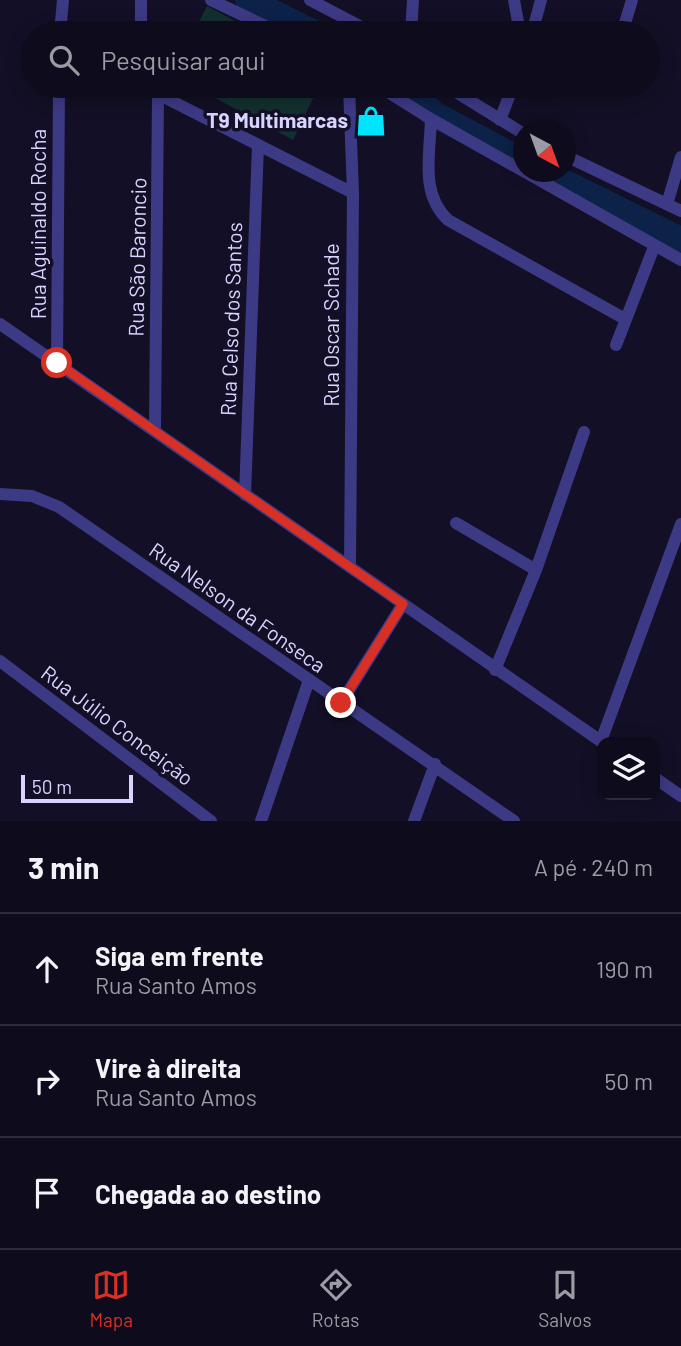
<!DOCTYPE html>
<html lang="pt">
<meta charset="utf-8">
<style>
body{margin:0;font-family:Barlow,sans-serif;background:#1c1929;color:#f1f3f6}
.controls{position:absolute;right:21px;bottom:21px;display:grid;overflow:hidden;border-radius:14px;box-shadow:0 4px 18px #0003}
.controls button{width:63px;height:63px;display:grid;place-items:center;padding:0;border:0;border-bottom:2px solid #2e2b3b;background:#0e0b1c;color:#f1f3f6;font:35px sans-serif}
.compass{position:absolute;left:513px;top:119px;width:63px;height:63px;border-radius:50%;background:#0e0b1c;box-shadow:0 4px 18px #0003;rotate:139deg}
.scale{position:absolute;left:21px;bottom:18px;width:112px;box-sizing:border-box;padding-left:7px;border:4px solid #d9d4ff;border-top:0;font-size:19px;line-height:24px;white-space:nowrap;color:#d9d4ff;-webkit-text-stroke:5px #130f26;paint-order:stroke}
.stop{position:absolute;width:21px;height:21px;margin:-16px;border:5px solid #d93025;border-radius:50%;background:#fff}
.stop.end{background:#d93025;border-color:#fff;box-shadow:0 2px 7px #0008}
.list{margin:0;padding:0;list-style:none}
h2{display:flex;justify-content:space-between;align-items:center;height:91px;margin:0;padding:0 28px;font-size:30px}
h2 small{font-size:23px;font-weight:400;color:#9b9ba3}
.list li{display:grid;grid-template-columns:46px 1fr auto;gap:21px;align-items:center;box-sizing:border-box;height:112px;padding:0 28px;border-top:2px solid #2e2b3b}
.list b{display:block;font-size:26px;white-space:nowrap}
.list p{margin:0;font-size:23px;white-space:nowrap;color:#9b9ba3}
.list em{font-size:23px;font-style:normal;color:#9b9ba3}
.icon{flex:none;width:38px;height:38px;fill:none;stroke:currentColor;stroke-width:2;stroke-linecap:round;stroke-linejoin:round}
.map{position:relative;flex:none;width:681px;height:821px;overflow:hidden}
.search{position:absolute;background:#0e0b1c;box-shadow:0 4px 18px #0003;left:21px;right:21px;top:21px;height:77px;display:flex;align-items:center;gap:18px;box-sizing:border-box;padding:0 24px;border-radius:38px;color:#9b9ba3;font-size:26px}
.sheet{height:427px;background:#0e0b1c}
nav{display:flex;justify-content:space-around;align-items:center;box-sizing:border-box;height:98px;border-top:2px solid #2e2b3b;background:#0e0b1c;font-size:19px;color:#9b9ba3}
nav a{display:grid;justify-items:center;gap:4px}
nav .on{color:#d93025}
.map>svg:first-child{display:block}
.green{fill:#12302f}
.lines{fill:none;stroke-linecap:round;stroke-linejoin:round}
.river{stroke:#0c2248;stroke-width:26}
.street{stroke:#3d3a85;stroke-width:12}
.route{stroke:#d93025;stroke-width:9}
.labels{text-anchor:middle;stroke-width:7;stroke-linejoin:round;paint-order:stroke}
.poi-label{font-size:21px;font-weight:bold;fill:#d9d4ff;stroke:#130f26;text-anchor:end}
.street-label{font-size:21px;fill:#d9d4ff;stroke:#130f26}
</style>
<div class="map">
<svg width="681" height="821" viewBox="0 0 681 821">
<rect width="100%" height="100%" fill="#130f26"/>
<path class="green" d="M207 6 258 33H193Z
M193 86H319L293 140Z"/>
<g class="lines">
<path class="river" d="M248 0 314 33
M408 86 432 113 524 162
M543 172 681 240"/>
<path class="street" d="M211 0 280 33
M310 0 373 33
M514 0 520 33
M60 33 63 0
M141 33V0
M411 33 413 0
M532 33 541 0
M622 33 632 0
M142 86 353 193
M154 86 158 94 155 430
M349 86 353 193 350 564
M378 86 431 119 681 260
M446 86 524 134
M431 119C430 155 420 194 448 220L625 319
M500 120 513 86
M566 156 681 211
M667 204 681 157
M0 324 602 742
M616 345 654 247
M57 363 59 86
M0 494 32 496 59 507 514 821
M245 495 258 145
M456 523 536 570 495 670
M536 570 584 432
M0 661 211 821
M341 703 403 604
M601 741 681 524
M655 778 681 796
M261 821 309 680
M414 821 435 764"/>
</g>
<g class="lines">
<path class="route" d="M57 363 403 604 341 703"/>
</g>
<defs>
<g id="shop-bare" transform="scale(2.415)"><path d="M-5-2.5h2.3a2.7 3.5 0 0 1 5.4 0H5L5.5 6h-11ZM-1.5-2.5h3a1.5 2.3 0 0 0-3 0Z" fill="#00e5ff" stroke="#130f26" stroke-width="2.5" paint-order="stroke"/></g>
</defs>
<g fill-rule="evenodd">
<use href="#shop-bare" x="371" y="121"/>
</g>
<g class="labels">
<g class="poi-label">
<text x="348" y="128">T9 Multimarcas</text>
</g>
<g class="street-label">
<text transform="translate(39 224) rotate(-90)" y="7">Rua Aguinaldo Rocha</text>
<text transform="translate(138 257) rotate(-89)" y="7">Rua São Baroncio</text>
<text transform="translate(232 319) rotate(-88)" y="7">Rua Celso dos Santos</text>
<text transform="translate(332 325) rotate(-90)" y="7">Rua Oscar Schade</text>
<text transform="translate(237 608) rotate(35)" y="7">Rua Nelson da Fonseca</text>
<text transform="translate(117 726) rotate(37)" y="7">Rua Júlio Conceição</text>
</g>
</g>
</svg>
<div class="controls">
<button><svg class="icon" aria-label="layers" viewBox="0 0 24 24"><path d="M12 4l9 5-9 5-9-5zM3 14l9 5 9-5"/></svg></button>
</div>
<svg class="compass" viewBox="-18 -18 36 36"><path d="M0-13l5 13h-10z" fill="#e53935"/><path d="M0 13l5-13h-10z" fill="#9b9ba3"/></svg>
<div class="scale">50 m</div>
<div class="stop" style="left:57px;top:363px"></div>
<div class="stop end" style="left:341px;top:703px"></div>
<div class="search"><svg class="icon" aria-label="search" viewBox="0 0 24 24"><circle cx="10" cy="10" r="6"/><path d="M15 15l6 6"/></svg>Pesquisar aqui</div>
</div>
<section class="sheet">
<h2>3 min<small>A pé · 240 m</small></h2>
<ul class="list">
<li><svg class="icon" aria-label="ahead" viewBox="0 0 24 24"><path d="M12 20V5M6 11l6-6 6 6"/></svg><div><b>Siga em frente</b><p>Rua Santo Amos</p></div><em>190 m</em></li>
<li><svg class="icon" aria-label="right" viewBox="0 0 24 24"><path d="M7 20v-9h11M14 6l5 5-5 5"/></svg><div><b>Vire à direita</b><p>Rua Santo Amos</p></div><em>50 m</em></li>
<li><svg class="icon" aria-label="arrive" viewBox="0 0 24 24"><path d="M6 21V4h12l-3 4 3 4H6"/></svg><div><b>Chegada ao destino</b></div></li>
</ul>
</section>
<nav>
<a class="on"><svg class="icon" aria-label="map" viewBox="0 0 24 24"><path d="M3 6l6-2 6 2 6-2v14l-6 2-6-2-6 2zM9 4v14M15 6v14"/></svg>Mapa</a>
<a><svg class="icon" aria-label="directions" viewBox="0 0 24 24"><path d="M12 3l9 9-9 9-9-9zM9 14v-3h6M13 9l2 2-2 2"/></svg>Rotas</a>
<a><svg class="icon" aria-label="saved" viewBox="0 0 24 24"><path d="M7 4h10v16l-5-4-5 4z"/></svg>Salvos</a>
</nav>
